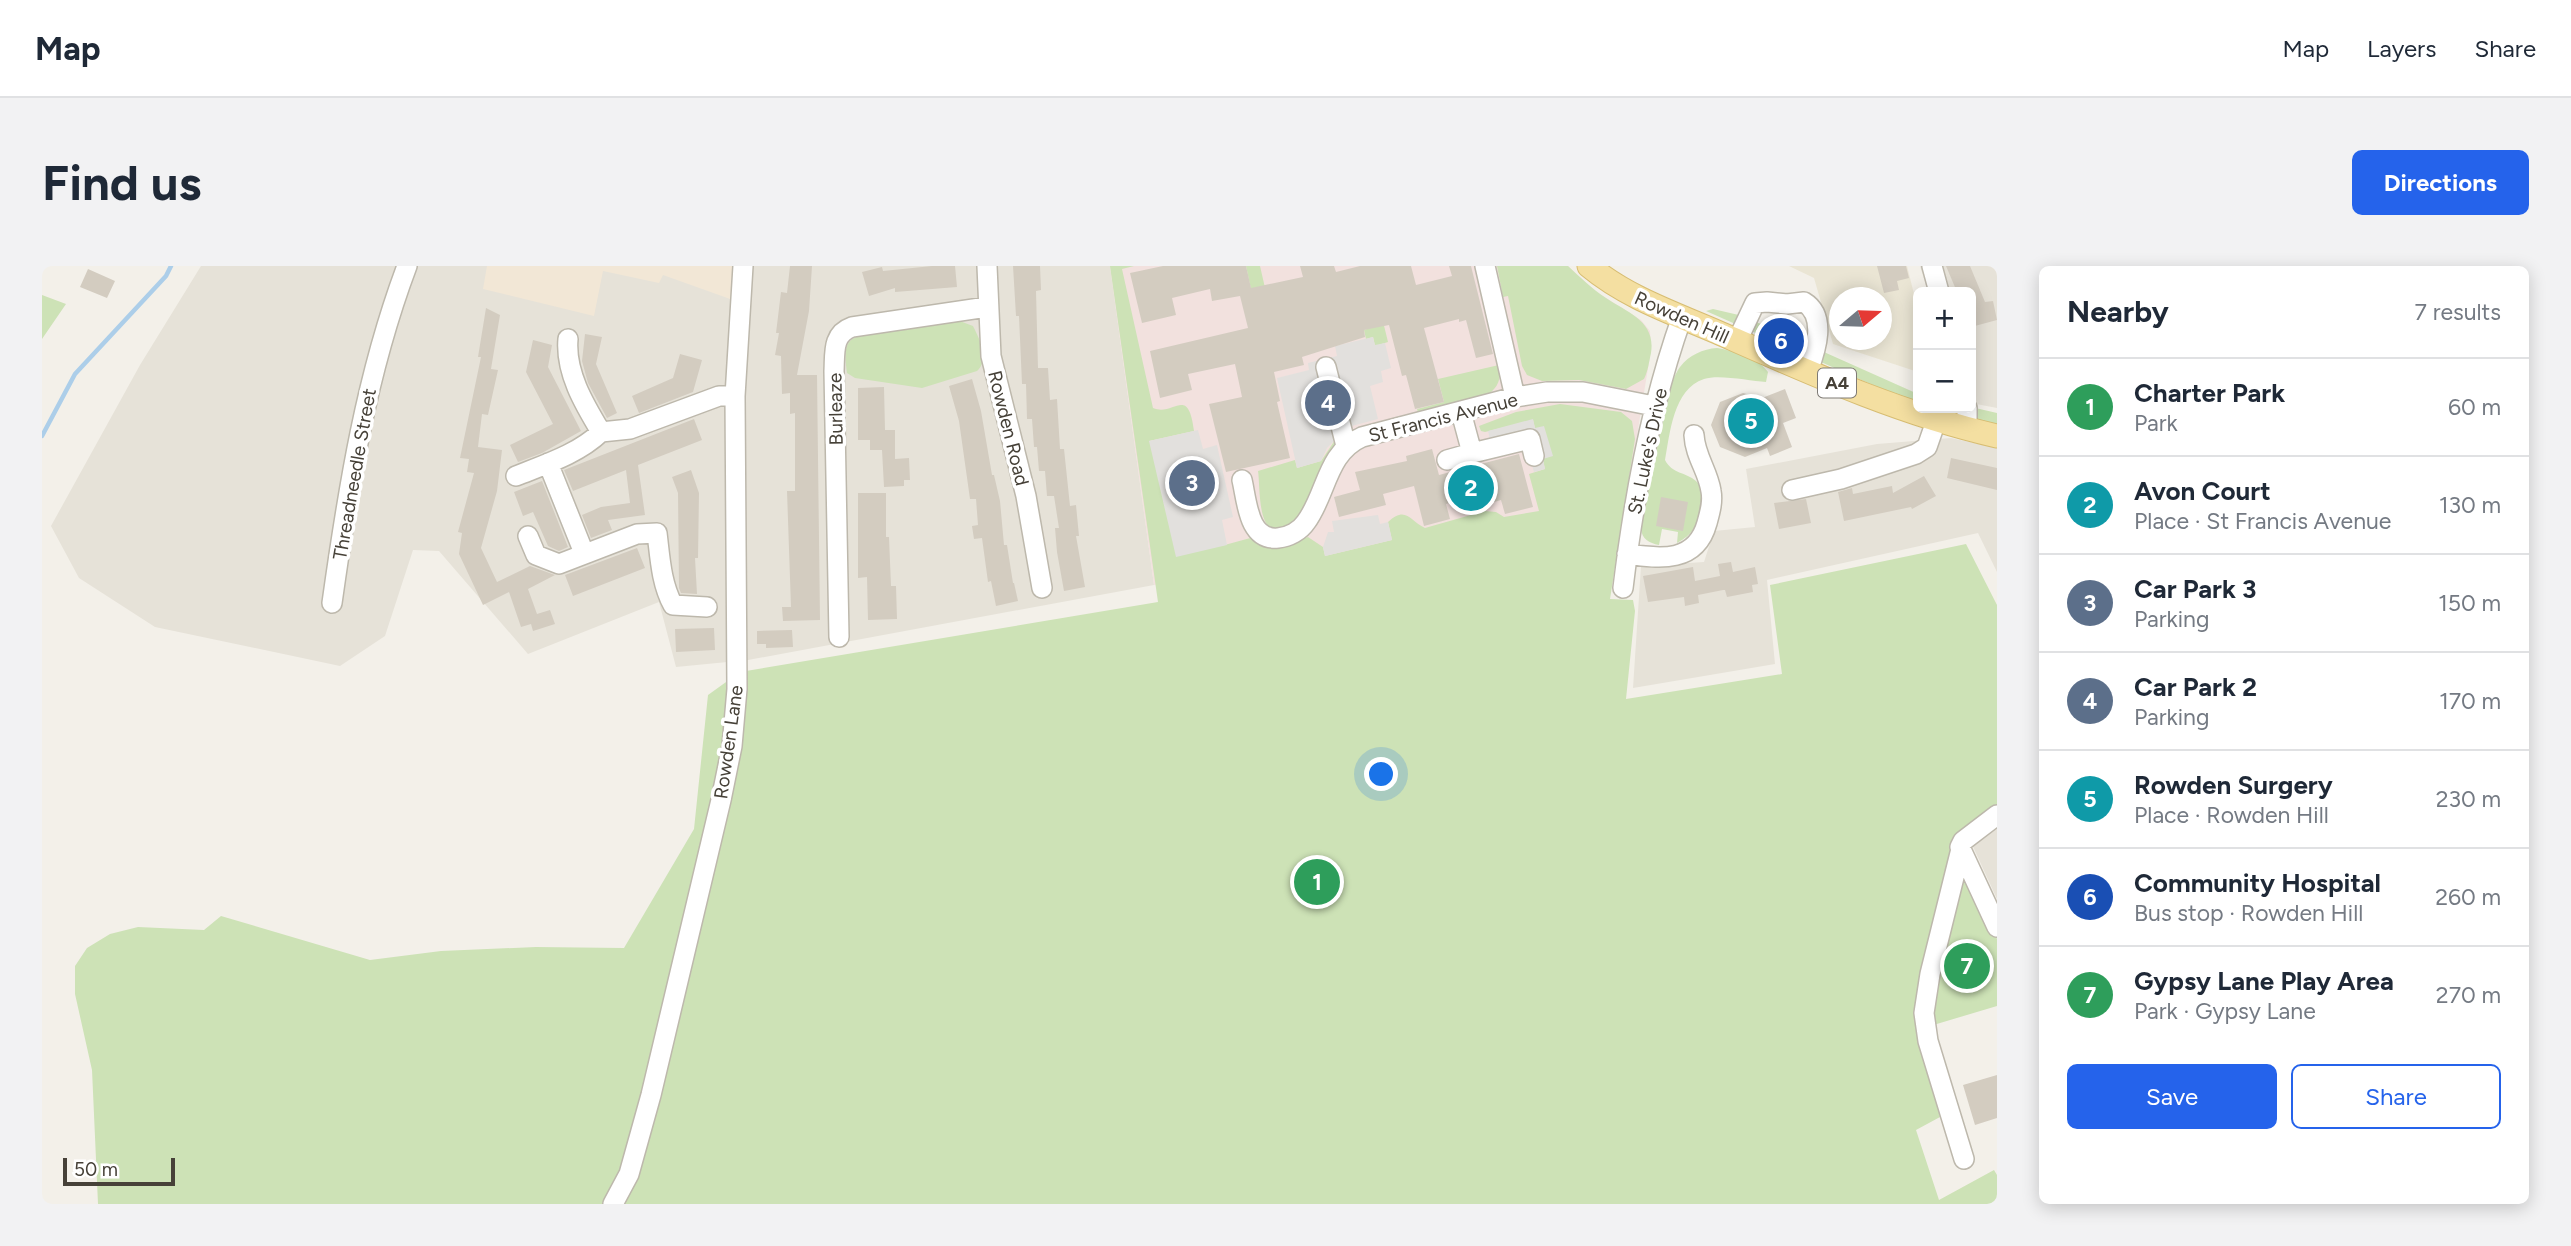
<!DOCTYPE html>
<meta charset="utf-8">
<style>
body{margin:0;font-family:Figtree,sans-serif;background:#f2f2f3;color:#1f2937}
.controls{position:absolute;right:21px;top:21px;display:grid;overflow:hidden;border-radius:10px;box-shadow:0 4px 18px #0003}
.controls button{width:63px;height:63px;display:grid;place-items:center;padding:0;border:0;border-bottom:2px solid #e0e1e3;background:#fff;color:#1f2937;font:35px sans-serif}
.compass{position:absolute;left:1787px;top:21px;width:63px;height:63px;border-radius:50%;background:#fff;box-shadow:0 4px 18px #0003;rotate:71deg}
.scale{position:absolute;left:21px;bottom:18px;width:112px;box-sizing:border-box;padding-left:7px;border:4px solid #464138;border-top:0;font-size:19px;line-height:24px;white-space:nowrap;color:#464138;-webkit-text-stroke:5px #fff;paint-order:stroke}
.you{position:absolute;left:1340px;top:509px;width:24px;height:24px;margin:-18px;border:5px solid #fff;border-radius:50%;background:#1a73e8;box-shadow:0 0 0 10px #1a73e833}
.badge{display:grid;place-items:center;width:46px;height:46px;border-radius:50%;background:#2563eb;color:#fff;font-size:23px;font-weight:700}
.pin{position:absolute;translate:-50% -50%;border:4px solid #fff;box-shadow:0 2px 7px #0006}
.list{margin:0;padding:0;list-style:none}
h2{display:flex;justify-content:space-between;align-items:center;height:91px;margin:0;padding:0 28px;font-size:30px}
h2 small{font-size:23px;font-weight:400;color:#747a83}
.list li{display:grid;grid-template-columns:46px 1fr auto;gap:21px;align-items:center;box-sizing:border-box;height:98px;padding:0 28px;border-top:2px solid #e0e1e3}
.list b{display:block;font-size:26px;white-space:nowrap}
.list p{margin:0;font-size:23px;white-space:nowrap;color:#747a83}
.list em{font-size:23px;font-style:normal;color:#747a83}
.actions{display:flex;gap:14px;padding:21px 28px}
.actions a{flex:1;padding:16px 0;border:2px solid #2563eb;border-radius:10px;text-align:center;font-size:24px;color:#2563eb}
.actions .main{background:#2563eb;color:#fff}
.map{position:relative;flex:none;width:1955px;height:938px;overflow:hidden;border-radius:10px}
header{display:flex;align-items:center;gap:42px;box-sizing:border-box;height:98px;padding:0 35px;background:#fff;border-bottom:2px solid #e0e1e3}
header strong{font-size:33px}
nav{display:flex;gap:38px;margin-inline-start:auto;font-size:24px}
.intro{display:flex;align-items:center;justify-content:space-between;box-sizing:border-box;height:168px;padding:0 42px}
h1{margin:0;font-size:49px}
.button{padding:18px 32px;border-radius:10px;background:#2563eb;color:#fff;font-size:24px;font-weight:700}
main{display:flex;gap:42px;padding:0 42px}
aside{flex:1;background:#fff;border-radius:10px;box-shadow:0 4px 18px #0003}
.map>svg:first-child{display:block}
.residential{fill:#e6e2d8}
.commercial{fill:#f2e7d6}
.education{fill:#eae5d4;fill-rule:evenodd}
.medical{fill:#f2e1de}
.green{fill:#cde2b6}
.parking{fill:#e2e0dd}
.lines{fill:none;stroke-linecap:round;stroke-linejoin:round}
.stream{stroke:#accee9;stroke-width:4.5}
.building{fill:#d3ccc0}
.minor-casing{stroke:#bdb8ac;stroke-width:22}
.major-casing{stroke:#d7bd72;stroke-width:25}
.minor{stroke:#fff;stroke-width:19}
.major{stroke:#f4dfa1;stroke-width:23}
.labels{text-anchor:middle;stroke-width:7;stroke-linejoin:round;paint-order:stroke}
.shield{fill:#fff;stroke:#7e7a74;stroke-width:2}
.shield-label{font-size:18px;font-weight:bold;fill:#464138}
.street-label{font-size:19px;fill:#464138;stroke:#fff}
</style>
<header>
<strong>Map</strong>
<nav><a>Map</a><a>Layers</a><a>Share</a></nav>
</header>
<div class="intro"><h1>Find us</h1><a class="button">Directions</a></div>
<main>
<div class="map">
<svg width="1955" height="938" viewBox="0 0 1955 938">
<rect width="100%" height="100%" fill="#f3f0e9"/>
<path class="residential" d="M159 0H1068L1112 319 706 394 634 401 617 336 486 388 397 285 371 284 343 370 298 400 113 361 37 312 9 260 98 99Z
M1878 0H1955V142L1929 137V26H1886Z
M1909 172 1955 182V306L1936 267 1725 314 1733 398 1591 422 1599 300 1662 296 1672 265 1713 261 1704 203 1835 178Z
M1955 558V633L1928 574Z"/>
<path class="commercial" d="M445 0H695L691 34 621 9 617 17 561 5 552 50 441 23Z"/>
<path class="education" d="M1747 0H1865L1876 44V106L1791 78 1772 12ZM1798 32H1840V74H1798Z"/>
<path class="medical" d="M1068 0H1526L1553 25 1599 54 1608 65 1609 84 1587 218 1497 268 1112 319Z"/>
<path class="green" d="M1068 0H1092L1080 3 1111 142C1132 151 1146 118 1152 165L1107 175 1179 280 1212 271 1244 279 1266 271 1281 281 1283 290 1350 274 1346 256C1364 239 1368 255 1383 262L1443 245 1454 246 1462 251 1497 245 1487 208 1503 203 1491 154 1443 166 1439 165 1437 160 1474 146 1518 138 1579 146 1590 155 1593 173 1568 333 1591 334 1593 345 1584 433 1740 408 1728 319 1924 278 1955 339V542L1915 582 1955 673V740L1878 763 1898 851 1874 864 1897 934 1952 904 1955 909V938H56L50 804 33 728V700L45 682 68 668 96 661 162 664 179 650 328 694 399 685 494 681 582 682 652 563 666 429 698 406 1116 336Z
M1204 0H1218L1229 48 1215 51Z
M1455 0H1526C1538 11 1550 23 1564 32 1586 47 1614 55 1609 87 1607 96 1606 105 1602 113L1584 123 1537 114 1500 115 1485 109 1480 100 1466 30 1461 31Z
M0 29 24 38 0 73Z
M1336 35 1346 76 1333 80 1331 71 1324 73 1322 64 1325 63Z
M1671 43 1701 50 1876 128V139L1664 45Z
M915 54 931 60C938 74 948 93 935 105L880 122 813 112 805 107C804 99 801 82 808 75 819 64 896 57 915 54Z
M1675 82C1692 85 1716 92 1726 106L1724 116C1708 115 1677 108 1662 113 1631 123 1628 168 1623 194 1630 208 1644 206 1654 215 1665 225 1658 251 1652 262 1648 269 1642 273 1635 277L1636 266 1620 263 1617 279C1607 277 1600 273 1599 263 1597 236 1622 121 1638 101 1647 89 1661 83 1675 82Z
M1457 99C1460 112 1456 122 1445 129L1376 147 1375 143 1402 136 1396 113Z
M1929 141 1955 147V161L1884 142Z
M1295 171 1296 177 1265 246 1241 263C1240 263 1230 262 1229 262 1216 256 1218 217 1216 205L1253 194 1255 202 1279 195Z"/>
<path class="parking" d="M1331 71 1333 79 1343 77 1349 102 1339 105 1341 116 1328 120 1336 153 1306 161 1285 182 1279 195 1255 202 1235 112 1267 104 1266 97 1295 90 1293 80Z
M1491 153 1493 162 1502 160 1511 190 1501 193 1503 203 1492 206 1488 193 1485 186 1479 184 1452 190 1446 165Z
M1156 164 1161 183 1175 179 1191 251 1180 254 1185 279 1134 291 1107 175Z
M1336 249 1338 258 1346 256 1350 274 1283 290 1281 281 1286 266H1292L1290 255Z"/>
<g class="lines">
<path class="stream" d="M0 170 33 108 124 10 129 0"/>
</g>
<path class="building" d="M748 0H770L767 45 755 109H775L778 354 741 355 740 341H749L745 225H753V147L748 148V127L740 128 739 90 733 89 737 67H734L739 26 745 27Z
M890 0H913L915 21 853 26V22L827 30 820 6 840 1 841 5Z
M971 0H998L999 24 994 25 996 102H1006L1008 134 1015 133 1018 183H1022L1028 240 1034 239 1037 270H1034L1043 321 1022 325 1015 286 1013 262H1017L1012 230H1005L1003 205H997L995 181H992L990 153H985L984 118H980L977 50H974Z
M1121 0H1204L1209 22 1261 11 1258 0H1292L1294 6 1318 0H1369L1374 19 1410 10 1407 0H1429L1451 88 1434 92 1424 54 1417 56V53L1382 62 1402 136 1373 143 1364 109 1360 110 1347 59 1322 64 1323 71 1260 91 1262 99 1232 106 1238 135 1235 136 1248 192 1184 206 1167 138 1200 131 1193 98 1146 108 1150 124 1118 132 1108 85 1206 62 1198 30 1170 35 1168 23 1130 32 1134 49 1100 57 1088 7Z
M1835 0H1864L1867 12 1855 15 1857 24 1842 27Z
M1904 0H1928L1943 36 1951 35 1955 54 1929 61V26H1915Z
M46 3 73 15 65 32 38 21Z
M444 42 458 49 449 103 456 104 446 149 440 148 436 181 460 184 455 225 439 282 455 316 488 300 513 309 486 323 495 348 508 344 513 358 491 365 489 358 479 361 467 326 441 339 417 288 420 267 416 266 432 207 425 206 427 193 418 192 439 91H436Z
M543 68 560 71 554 98 575 147 565 152 546 117 540 95Z
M491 74 510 79 506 101 539 165 500 187 476 196 468 179 511 158 484 106Z
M638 88 660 94 651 126 597 147 590 130 631 112Z
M930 113 939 145 950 209H952L958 235 962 279H965L971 317H972L976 335 954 340 949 315 946 316 940 272 932 273 930 260 936 259 934 233H928L917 155 907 120Z
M842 121 843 164H853V193L867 192 868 214H862V220L842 221 840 184H828V174H816V122Z
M1743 123 1754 152 1741 157 1750 181 1728 190 1725 182 1703 191 1678 181 1669 159 1678 136 1701 127 1720 132Z
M652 153 660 174 596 199 603 249 566 254 570 264 549 272 540 249 559 241 588 237 584 204 531 225 522 204Z
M1390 183 1397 209 1477 188 1491 241 1463 248 1459 234 1439 240 1428 231 1404 238 1408 253 1382 260 1372 220 1341 228 1344 239 1297 251 1292 231 1318 224 1313 206 1365 195 1364 190Z
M1909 192 1955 202V224L1905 212Z
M649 204 657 227 656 292H653L655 328 639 327 637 322 636 227 630 211Z
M1882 210 1894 230 1870 243 1869 241 1802 255 1796 226 1810 222 1811 228 1850 220 1851 227Z
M500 215 526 281 517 285 506 280 491 246 481 250 472 226Z
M816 227H844V271H847L849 320H854L855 353 826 354 825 311 816 312Z
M1619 231 1646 236 1641 265 1614 260Z
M1764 233 1769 257 1737 263 1732 237Z
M595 282 603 302 531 330 523 309Z
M1689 296 1691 306 1713 301 1716 318 1710 319 1711 326 1685 331 1683 324H1681L1656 329 1657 337 1643 340 1642 331 1606 336 1601 310 1651 301 1653 315 1678 310 1676 298Z
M672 362 673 384 634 386 633 363Z
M750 364 751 381 724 382V378H715V365Z
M1955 809V852L1933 859 1921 819Z"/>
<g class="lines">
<g class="minor-casing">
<path id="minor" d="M945 0 949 90 984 230 1000 322
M1443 0 1473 131
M1890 0 1897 26
M526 73C523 106 542 138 559 166L588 163 677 130H693
M1695 75 1713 37 1725 36 1745 38 1762 36C1785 50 1774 84 1766 105
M1284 101 1304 180
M1419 146 1430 187 1488 173 1492 190
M1925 163V142
M1405 194 1430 187
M506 197 542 287
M474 210C504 198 536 188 559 166
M1200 214C1205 235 1206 275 1236 272 1247 271 1258 265 1264 256 1285 228 1284 187 1320 171L1473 131 1505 126H1541L1612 140
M1750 224 1799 213 1874 188 1885 181 1894 155
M486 270 494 289 517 298 595 268 615 267C618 291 619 317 631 339L665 341
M1585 288C1619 293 1654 297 1665 257 1668 246 1671 236 1669 225 1666 205 1653 190 1652 169
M1581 322C1592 230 1609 138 1640 51
M290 337C306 223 324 109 365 0
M797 371 792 105C793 87 790 68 810 61L945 41
M1955 549 1921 575 1918 581 1955 661
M1919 583 1888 708 1882 747 1886 775 1922 893
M571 938 587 908 609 829 679 534 690 480 695 423 693 130 701 0"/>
</g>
<g class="major-casing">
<path id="major" d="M1547 0C1584 31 1631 47 1675 66 1766 106 1858 148 1955 170"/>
</g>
<use href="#minor" class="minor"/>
<use href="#major" class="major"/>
</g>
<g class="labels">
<rect class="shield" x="1776" y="102.5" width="38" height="29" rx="5"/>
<g class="shield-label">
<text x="1795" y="123">A4</text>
</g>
<g class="street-label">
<text transform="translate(1640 51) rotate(24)" y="7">Rowden Hill</text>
<text transform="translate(793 143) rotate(-91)" y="7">Burleaze</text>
<text transform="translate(1401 151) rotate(-14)" y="7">St Francis Avenue</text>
<text transform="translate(967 162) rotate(76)" y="7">Rowden Road</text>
<text transform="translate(1605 185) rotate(-78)" y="7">St. Luke's Drive</text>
<text transform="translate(312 208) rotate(-80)" y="7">Threadneedle Street</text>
<text transform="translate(686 476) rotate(-82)" y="7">Rowden Lane</text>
</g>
</g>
</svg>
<div class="controls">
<button>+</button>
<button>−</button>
</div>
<svg class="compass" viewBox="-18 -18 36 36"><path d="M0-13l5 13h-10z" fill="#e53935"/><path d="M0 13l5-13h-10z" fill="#747a83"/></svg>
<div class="scale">50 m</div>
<div class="you"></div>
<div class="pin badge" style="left:1275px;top:616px;background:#2e9e5b">1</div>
<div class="pin badge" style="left:1429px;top:222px;background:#0f9aa8">2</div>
<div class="pin badge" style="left:1150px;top:217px;background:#5c6f8a">3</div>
<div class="pin badge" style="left:1286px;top:137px;background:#5c6f8a">4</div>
<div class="pin badge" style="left:1709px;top:155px;background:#0f9aa8">5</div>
<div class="pin badge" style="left:1739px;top:75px;background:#1a4fb4">6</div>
<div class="pin badge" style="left:1925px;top:700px;background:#2e9e5b">7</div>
</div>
<aside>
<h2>Nearby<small>7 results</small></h2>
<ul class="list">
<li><span class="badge" style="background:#2e9e5b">1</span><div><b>Charter Park</b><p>Park</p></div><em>60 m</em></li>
<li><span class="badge" style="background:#0f9aa8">2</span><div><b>Avon Court</b><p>Place · St Francis Avenue</p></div><em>130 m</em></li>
<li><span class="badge" style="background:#5c6f8a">3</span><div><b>Car Park 3</b><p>Parking</p></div><em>150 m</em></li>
<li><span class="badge" style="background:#5c6f8a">4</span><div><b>Car Park 2</b><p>Parking</p></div><em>170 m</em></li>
<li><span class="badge" style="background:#0f9aa8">5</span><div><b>Rowden Surgery</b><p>Place · Rowden Hill</p></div><em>230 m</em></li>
<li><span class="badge" style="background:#1a4fb4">6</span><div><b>Community Hospital</b><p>Bus stop · Rowden Hill</p></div><em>260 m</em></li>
<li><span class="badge" style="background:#2e9e5b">7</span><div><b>Gypsy Lane Play Area</b><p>Park · Gypsy Lane</p></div><em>270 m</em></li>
</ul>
<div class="actions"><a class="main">Save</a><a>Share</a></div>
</aside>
</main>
